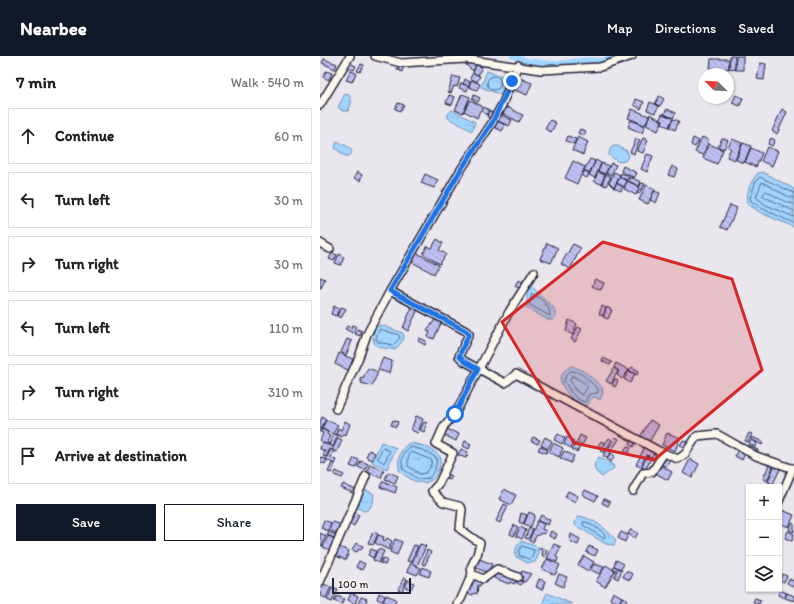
<!DOCTYPE html>
<meta charset="utf-8">
<style>
body{margin:0;font-family:Itim,sans-serif;background:#f6f6f6;color:#202124}
.controls{position:absolute;right:12px;bottom:12px;display:grid;overflow:hidden;border-radius:0px;box-shadow:0 1px 3px #0004}
.controls button{width:36px;height:36px;display:grid;place-items:center;padding:0;border:0;border-bottom:1px solid #e0e0e0;background:#fff;color:#202124;font:20px sans-serif}
.compass{position:absolute;left:378px;top:12px;width:36px;height:36px;border-radius:50%;background:#fff;box-shadow:0 1px 3px #0004;rotate:294deg}
.scale{position:absolute;left:12px;bottom:10px;width:79px;box-sizing:border-box;padding-left:4px;border:2px solid #22223b;border-top:0;font-size:11px;line-height:14px;white-space:nowrap;color:#22223b;-webkit-text-stroke:3px #fbf7ec;paint-order:stroke}
.stop{position:absolute;width:12px;height:12px;margin:-9px;border:3px solid #1a73e8;border-radius:50%;background:#fff}
.stop.end{background:#1a73e8;border-color:#fff;box-shadow:0 1px 4px #0008}
.list{margin:0;padding:0;list-style:none}
h2{display:flex;justify-content:space-between;align-items:center;height:52px;margin:0;padding:0 16px;font-size:17px}
h2 small{font-size:13px;font-weight:400;color:#757577}
.list li{display:grid;grid-template-columns:26px 1fr auto;gap:12px;align-items:center;box-sizing:border-box;height:56px;margin:0 8px 8px;padding:0 8px;border:1px solid #e0e0e0;border-radius:0px}
.list b{display:block;font-size:15px;white-space:nowrap}
.list em{font-size:13px;font-style:normal;color:#757577}
.actions{display:flex;gap:8px;padding:12px 16px}
.actions a{flex:1;padding:9px 0;border:1px solid #111827;border-radius:0px;text-align:center;font-size:14px;color:#111827}
.actions .main{background:#111827;color:#fff}
.icon{flex:none;width:22px;height:22px;fill:none;stroke:currentColor;stroke-width:2;stroke-linecap:round;stroke-linejoin:round}
.map{position:relative;flex:none;width:474px;height:548px;overflow:hidden}
header{display:flex;align-items:center;gap:24px;box-sizing:border-box;height:56px;padding:0 20px;background:#111827;color:#fff}
header strong{font-size:19px}
nav{display:flex;gap:22px;margin-inline-start:auto;font-size:14px}
main{display:flex}
aside{flex:1;background:#fff}
.map>svg:first-child{display:block}
.water{fill:url(#water-ripples);stroke:#6e8db1}
.lines{fill:none;stroke-linecap:round;stroke-linejoin:round}
.shore{stroke:#556a89;stroke-width:1}
.canal{stroke:#a1d5ff;stroke-width:5.5}
.building{fill:url(#building-back-hatch);stroke:#22223b}
.minor-casing{stroke:#22223b;stroke-width:10}
.minor{stroke:#fbf7ec;stroke-width:7}
.route{stroke:#1a73e8;stroke-width:5}
.marked{fill:#d62828;fill-opacity:0.2;stroke:#d62828;stroke-width:3;stroke-linejoin:round}
</style>
<header>
<strong>Nearbee</strong>
<nav><a>Map</a><a>Directions</a><a>Saved</a></nav>
</header>
<main>
<aside>
<h2>7 min<small>Walk · 540 m</small></h2>
<ul class="list">
<li><svg class="icon" aria-label="ahead" viewBox="0 0 24 24"><path d="M12 20V5M6 11l6-6 6 6"/></svg><div><b>Continue</b></div><em>60 m</em></li>
<li><svg class="icon" aria-label="left" viewBox="0 0 24 24"><path d="M17 20v-9H6M10 6l-5 5 5 5"/></svg><div><b>Turn left</b></div><em>30 m</em></li>
<li><svg class="icon" aria-label="right" viewBox="0 0 24 24"><path d="M7 20v-9h11M14 6l5 5-5 5"/></svg><div><b>Turn right</b></div><em>30 m</em></li>
<li><svg class="icon" aria-label="left" viewBox="0 0 24 24"><path d="M17 20v-9H6M10 6l-5 5 5 5"/></svg><div><b>Turn left</b></div><em>110 m</em></li>
<li><svg class="icon" aria-label="right" viewBox="0 0 24 24"><path d="M7 20v-9h11M14 6l5 5-5 5"/></svg><div><b>Turn right</b></div><em>310 m</em></li>
<li><svg class="icon" aria-label="arrive" viewBox="0 0 24 24"><path d="M6 21V4h12l-3 4 3 4H6"/></svg><div><b>Arrive at destination</b></div></li>
</ul>
<div class="actions"><a class="main">Save</a><a>Share</a></div>
</aside>
<div class="map">
<svg width="474" height="548" viewBox="0 0 474 548">
<defs>
<pattern id="water-ripples" width="26" height="14" patternUnits="userSpaceOnUse"><rect width="26" height="14" fill="#a1d5ff"/><path d="M2 4q2-2 4 0t4 0M15 11q2-2 4 0t4 0" fill="none" stroke="#8ab7db"/></pattern>
<pattern id="building-back-hatch" width="6" height="6" patternUnits="userSpaceOnUse"><rect width="6" height="6" fill="#bfc0f2"/><path d="M-1 5l2 2M0 0l6 6M5-1l2 2" fill="none" stroke="#a4a5d0"/></pattern>
</defs>
<rect width="100%" height="100%" fill="#e9e6ee"/>
<filter id="ink" filterUnits="userSpaceOnUse"><feTurbulence type="fractalNoise" baseFrequency=".025" numOctaves="2"/><feDisplacementMap in="SourceGraphic" scale="8" xChannelSelector="R" yChannelSelector="G"/><feConvolveMatrix kernelMatrix="1 2 1 2 8 2 1 2 1" color-interpolation-filters="sRGB"/></filter>
<g filter="url(#ink)">
<path class="water" d="M167 15 188 22 181 39 161 31Z
M25 38 29 39C33 45 31 49 28 55H22L18 51Z
M132 54 155 66 152 75 128 62V58Z
M17 85 30 92 32 97 29 100H25L15 92Z
M293 90H298L307 95 309 100 305 105 298 106 289 99 290 93Z
M443 116 474 133V171L441 157 428 148C425 137 431 125 438 117Z
M207 229H210L233 251 236 260 233 264H228L207 252Z
M61 269 83 277 84 283 75 294C56 290 50 293 55 271Z
M251 310C263 312 273 323 282 331L283 337 280 344 275 341 271 342 267 351C252 345 246 338 240 324L244 315Z
M61 386 76 392 67 413 52 406Z
M89 387C100 388 114 392 121 402 118 432 98 433 79 414 78 403 79 394 89 387Z
M279 401 293 409 294 412 282 421C273 415 272 408 279 401Z
M43 433 54 438 53 447 48 454 44 455 36 451Z
M259 460C275 463 286 473 296 484L294 489 286 488 255 469V466Z
M201 485 218 491V500L215 506 207 507 195 500 196 492Z
M227 537 252 548H222Z"/>
<g class="lines">
<path class="shore" d="M167 27a7 7 0 1 1 14 0a7 7 0 1 1-14 0Z
M474 137 440 121 436 125 430 142 431 145 443 153 474 167
M474 142 469 141 442 126 436 141 446 149 474 161
M474 148 466 146 446 135 443 138V140L474 155
M212 238C220 241 231 250 230 260L210 249Z
M60 273 79 279 80 282 73 289 58 286 56 283Z
M251 315C261 314 271 327 278 333V337L269 338 265 346C254 343 249 334 244 324L247 318Z
M252 320 260 324 268 331 262 339 255 334 250 324Z
M90 391 103 394 117 402 115 414 109 422 98 423 83 413C81 404 82 396 90 391Z
M63 392 70 395 64 407 58 403Z
M91 396 112 404 110 412 106 417 100 418 88 410V402Z
M266 466 279 473 285 479V481L283 482 263 469V467Z
M202 490 214 494 212 502 208 503 199 499V495Z"/>
<path class="canal" d="M193 0 207 5 236 8 265 4 283 5 293 0"/>
</g>
<path class="building" d="M410 0H415V13L409 12Z
M416 0H423V14H415Z
M4 3 17 8 15 13 2 7Z
M391 3H409V13L390 12Z
M147 5 156 9 153 15 146 9Z
M27 6 36 10 34 14 25 11Z
M440 7 446 8 444 24 437 23Z
M41 8 44 9 40 16 37 15Z
M79 8 84 10 82 16 77 13Z
M156 9 162 11 158 19 153 17Z
M6 15 12 17 9 24 3 21Z
M31 15 36 17 32 26 26 24Z
M153 17 160 20 157 26 150 22Z
M133 20 140 22 137 31 134 30 131 37 128 36Z
M197 21 212 27 207 39 192 33Z
M145 23 150 26 148 30 143 28Z
M151 24 160 28 157 34 149 31Z
M141 27 148 30 147 35 139 32Z
M142 38 150 41 143 57 135 54Z
M129 39 135 41 132 49 126 47Z
M154 39 160 42 158 46 152 43Z
M416 39 423 42 420 50 412 47Z
M339 40 344 43 340 50 335 48Z
M316 43 324 46 321 53 314 49Z
M150 44 162 50 157 62 144 55Z
M330 46 339 50 335 57 327 54Z
M78 47 84 49 81 55 75 53Z
M164 51 169 54 167 59 162 55Z
M187 51 203 59 199 66 183 58Z
M312 53 329 60 325 69 308 62Z
M347 53 356 57 353 62 344 58Z
M462 53 467 56 457 78 452 75Z
M169 55 175 58 173 63 167 61Z
M179 58 192 64 189 70 176 64Z
M330 58 342 65 338 75 326 69Z
M342 58 353 62 349 71 342 68 343 65 340 63Z
M353 63 359 65 355 74 349 71Z
M175 64 185 69 182 75 172 70Z
M230 64 236 67 231 76 225 73Z
M311 64 325 70 322 77 308 71Z
M260 73 266 75 264 80 258 77Z
M248 80 256 83 254 88 246 85Z
M258 81 268 86 263 99 252 94Z
M382 81 389 84 383 99 375 96Z
M323 82 328 84 323 97 317 95Z
M373 82 379 85 375 91 371 89Z
M402 82 408 84 404 93 398 91Z
M451 82 455 84 452 90 448 88Z
M316 83 320 84 314 98 310 96Z
M412 83 422 87 415 104 407 101 411 92 408 91Z
M423 87 431 90 424 107 416 104Z
M389 88 403 94 397 108 383 102Z
M447 91 458 95 452 110 441 105Z
M431 92 442 97 436 111 425 106Z
M327 98 333 100 327 116 321 113Z
M270 103 275 105 270 117 264 114Z
M276 104 281 107 275 122 269 119Z
M253 105 265 111 257 128 245 122Z
M282 107 289 110 285 118 278 115Z
M291 107 296 109 291 119 286 117Z
M303 110 317 117 314 122 301 115Z
M352 110 358 113 354 121 348 119Z
M264 115 269 117 267 122 262 120Z
M37 116 42 119 40 125 34 122Z
M278 116 285 119 281 128 274 125Z
M294 116 300 119 294 132 289 127Z
M301 117 309 120 307 124 300 121Z
M105 118 118 124 114 132 101 127Z
M286 118 291 121 286 130 282 128Z
M299 121 307 125 304 131 297 127Z
M310 121 321 126 319 130 308 125Z
M307 125 320 131 316 139 304 133Z
M296 127 303 131 301 135 294 132Z
M321 127 325 128 319 138 317 137Z
M326 129 335 133 328 148 319 144Z
M334 135 340 137 336 147 330 144Z
M410 149 417 152 407 174 400 171Z
M117 183 123 187 119 194 126 198 120 208 103 198 107 190 112 192Z
M227 187 238 192 231 207 220 203Z
M253 188 261 192 250 213 241 208Z
M12 197 17 199 14 205 9 203Z
M97 197 119 209 114 218 92 206Z
M19 198 24 201 21 209 15 207Z
M0 221 5 223 1 232H0Z
M275 223 284 227 281 234 272 230Z
M198 224 203 226 200 233 195 230Z
M14 250 19 253 16 260 11 258Z
M282 250 286 252 283 260 279 258Z
M21 251 26 253 21 262 17 260Z
M92 251 98 253 88 275 83 272Z
M287 251 292 254 288 263 283 261Z
M116 262 122 265 114 283 108 281 110 276 107 275Z
M249 264 257 268 253 279 246 275Z
M32 269 36 270 33 277 25 273 27 270 31 272Z
M258 271 262 273 255 286 251 283Z
M37 273 42 275 40 280 35 278Z
M100 282 106 285 105 289 98 285Z
M27 283 32 285 26 299 21 296Z
M19 297 35 304 30 315 15 308Z
M63 302 72 305 69 317 58 314Z
M283 302 292 306 290 309 282 305Z
M296 307 309 314 302 323 297 319 299 315 294 311Z
M312 311 319 315 317 319 309 314Z
M48 312 58 316 52 330 41 327 42 325 40 324 41 321 43 322Z
M294 312 298 315 291 328 286 325Z
M309 315 315 318 310 327 304 323Z
M295 323 298 325 295 331 292 329Z
M96 360 103 363 98 377 91 374Z
M2 361 6 363 0 376V366Z
M6 364 18 369 13 378 2 373Z
M73 364 78 366 76 371 71 369Z
M330 364 339 369 328 388 319 383Z
M25 365 30 368 26 379 23 378 22 381 16 378 18 372 21 374Z
M104 366 107 367 104 376 100 374Z
M2 373 8 376 7 378 10 380 7 386 9 387 8 389 0 385 3 377 0 376Z
M127 373 139 378 136 385 124 379Z
M347 377 360 382 355 395 342 389Z
M429 377 432 378 428 386 425 385Z
M14 378 18 379 13 391 9 389Z
M238 378 245 382 242 388 234 384Z
M260 379 266 382 262 389 257 386Z
M213 381 220 384 218 388 211 385Z
M225 381 232 385 228 393 221 389Z
M247 381 254 385 251 392 244 388Z
M296 381 299 383 287 402 283 400Z
M432 381 443 386 442 389 431 383Z
M18 382 22 384 17 396 12 394Z
M289 382 292 384 284 397 280 395Z
M312 382 316 385 313 391 309 388Z
M363 384 369 387 367 392 360 389Z
M431 384 437 387 435 391 429 388Z
M145 385 151 388 149 393 143 390Z
M281 385 285 387 281 392 278 390Z
M2 386 11 390 6 401 3 400 5 395 0 393Z
M233 387 243 392 239 401 229 396Z
M255 387 260 390 257 396 252 393Z
M428 389 438 394 436 397 426 393Z
M220 390 228 394 226 397 218 394Z
M307 390 311 392 308 397 304 395Z
M325 390 335 395 332 401 326 399 321 411 316 409Z
M419 391 426 395 422 404 415 400Z
M11 393 14 395 11 402 16 404 14 408 6 403Z
M141 393 148 396 146 402 138 399Z
M49 394 55 397 52 404 46 401Z
M244 395 254 400 251 407 240 402Z
M291 397 295 400 291 406 287 403Z
M346 399 351 402 346 411 341 408Z
M327 400 331 402 326 413 321 411Z
M0 401 7 404 5 408 0 406Z
M34 402 39 404 36 412 30 410Z
M370 403 379 408 372 422 363 417Z
M41 405 48 408 45 414 38 411Z
M450 406 454 408 447 425 443 423Z
M12 407 15 408 11 417 8 416Z
M50 408 64 414 61 422 47 416Z
M455 408 461 411 453 428 448 426Z
M340 409 352 416 348 424 335 417Z
M16 415 24 419 22 422 14 419Z
M68 416 78 420 75 427 65 423Z
M127 418 132 420 130 424 125 422Z
M63 425 77 431 75 437 60 431Z
M23 428 36 434 35 438 21 432Z
M184 433 196 439 191 449 179 443Z
M265 434 278 440 275 445 263 439Z
M248 435 258 440 255 446 245 441Z
M284 443 290 446 288 450 282 447Z
M184 448 188 450 180 467 176 465Z
M462 454 474 459 469 471 459 467V460Z
M32 456 39 459 34 470 29 467Z
M209 456 215 459 211 471 204 468Z
M201 457 207 459 203 468 199 466Z
M221 459 230 464 228 469 218 465Z
M4 464 11 467 8 475 1 472Z
M217 465 224 468 222 473 226 475 225 478 222 477 216 480 213 486 209 485Z
M12 466 23 469 20 476 17 474 15 477 9 474Z
M472 467 474 468V476L469 474Z
M194 469 198 471 194 480 190 478Z
M200 471 206 474 202 483 196 480Z
M209 472 213 474 208 483 205 482Z
M311 473 318 477 315 482 308 478Z
M231 475 237 478 235 483 229 480Z
M468 475 474 478 472 485 465 482Z
M9 476 16 479 14 482 7 479Z
M53 476 58 478 53 489 48 487Z
M301 476 308 479 305 486 298 482Z
M0 477 6 480 2 490 0 489Z
M251 478 260 483 258 489 250 485Z
M58 479 64 481 63 484 65 485 67 482 72 485 69 494 55 487Z
M8 480 17 484 12 495 3 491Z
M75 483 82 486 77 499 70 496Z
M36 487 43 490 41 494 39 493 37 496 32 494Z
M100 488 106 490 97 510 92 507Z
M234 488 241 491 236 501 238 502 237 506 227 502Z
M94 489 98 490 91 506 87 505Z
M17 490 29 495 26 504 13 499Z
M269 490 278 494 275 500 266 496Z
M220 491 227 494 225 501 222 499 223 495 219 493Z
M51 493 56 495 53 502 48 499Z
M58 493 64 495 59 507 53 504Z
M107 494 111 496 105 509 102 508Z
M264 500 274 506 268 515 258 509Z
M63 502 67 504 65 509 60 507Z
M157 502 172 508 168 517 154 511Z
M227 503 240 509 235 519 222 513Z
M296 504 304 508 301 513 294 510Z
M39 505 45 508 42 514 36 511Z
M91 507 101 512 97 519 87 515Z
M274 508 284 511 280 518 270 514Z
M286 509 295 515 285 531 276 525Z
M294 510 302 514 298 523 294 521 297 514 293 513Z
M103 511 111 515 109 521 100 518Z
M177 514 203 526 201 529 195 526 194 528 190 526 189 528 174 522Z
M202 515 211 518 205 526 199 523Z
M306 515 313 518 310 524 303 521Z
M239 518 247 521 243 531 235 527Z
M462 518 467 520 464 526 460 524Z
M154 520 161 523 160 525 162 526 160 530 158 529 157 538 154 537 153 539 146 537Z
M84 521 87 523 82 535 78 534Z
M219 523 225 525 222 534 216 531Z
M469 523 474 525V531L467 527Z
M88 524 94 527 91 533 85 531Z
M3 528 11 531 6 542 0 540Z
M12 532 18 534 12 546 7 544Z
M460 534 467 537 464 542 458 539Z
M293 536 302 541 299 547 290 543Z
M31 537 38 540 35 548 28 544Z
M59 537 65 540 62 545 57 543Z
M467 537 474 540V545L465 542Z
M66 539 76 543 74 548 63 546Z
M17 540 24 543 22 548 14 545Z
M41 541 47 543 45 548H38Z
M302 541 307 543 305 547 300 545Z
M435 542 441 544 439 548 433 546Z"/>
<g class="lines">
<g class="minor-casing">
<path id="minor" d="M55 0 81 7 145 3 221 14 280 11 312 0
M198 9 183 47 172 67 140 115 70 235 146 275 149 278 139 300 144 305 185 327 196 318 339 395 358 403 365 398 377 380 397 378 436 400 474 413
M0 49 30 0
M0 187 10 193
M16 353 39 301 47 278 70 235
M313 435 323 417 332 416 344 397
M459 445 473 412
M152 518 163 523 177 513 198 521
M0 526 46 420
M137 548 141 543 152 518 151 511 157 499 160 487 140 473 142 453 139 450 123 446 112 435 119 427 133 397 116 388 124 370 135 358 189 256 214 216"/>
</g>
<use href="#minor" class="minor"/>
</g>
</g>
<g class="lines" filter="url(#ink)">
<path class="route" d="M135 358 158 313 144 305 139 300 149 278 146 275 70 235 140 115 172 67 192 25"/>
</g>
<path class="marked" d="M283 186 412 223 442 314 334 404 254 387 182 266Z"/>
</svg>
<div class="controls">
<button>+</button>
<button>−</button>
<button><svg class="icon" aria-label="layers" viewBox="0 0 24 24"><path d="M12 4l9 5-9 5-9-5zM3 14l9 5 9-5"/></svg></button>
</div>
<svg class="compass" viewBox="-18 -18 36 36"><path d="M0-13l5 13h-10z" fill="#e53935"/><path d="M0 13l5-13h-10z" fill="#757577"/></svg>
<div class="scale">100 m</div>
<div class="stop" style="left:135px;top:358px"></div>
<div class="stop end" style="left:192px;top:25px"></div>
</div>
</main>
